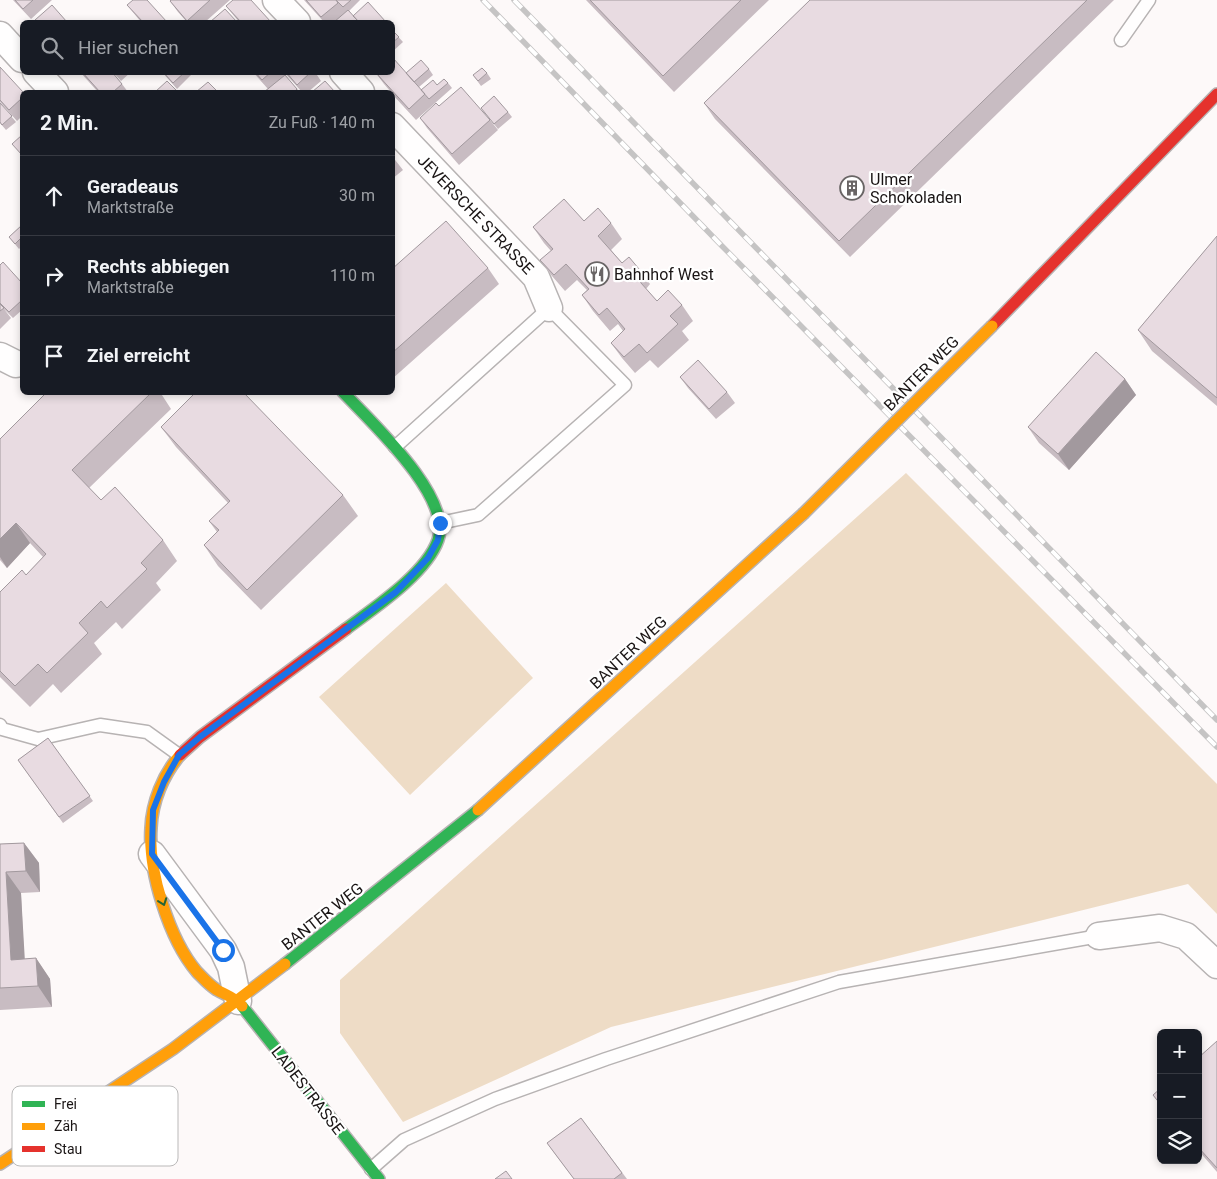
<!DOCTYPE html>
<html lang="de">
<meta charset="utf-8">
<style>
body{margin:0;font-family:Roboto,sans-serif;background:#242831;color:#f1f3f6}
.controls{position:absolute;right:15px;bottom:15px;display:grid;overflow:hidden;border-radius:8px;box-shadow:0 2px 8px #0003}
.controls button{width:45px;height:45px;display:grid;place-items:center;padding:0;border:0;border-bottom:1px solid #363941;background:#171b24;color:#f1f3f6;font:25px sans-serif}
.stop{position:absolute;width:15px;height:15px;margin:-11px;border:4px solid #1a73e8;border-radius:50%;background:#fff}
.stop.end{background:#1a73e8;border-color:#fff;box-shadow:0 1px 5px #0008}
.list{margin:0;padding:0;list-style:none}
h2{display:flex;justify-content:space-between;align-items:center;height:65px;margin:0;padding:0 20px;font-size:21px}
h2 small{font-size:16px;font-weight:400;color:#9ea1a6}
.list li{display:grid;grid-template-columns:32px 1fr auto;gap:15px;align-items:center;box-sizing:border-box;height:80px;padding:0 20px;border-top:1px solid #363941}
.list b{display:block;font-size:19px;white-space:nowrap}
.list p{margin:0;font-size:16px;white-space:nowrap;color:#9ea1a6}
.list em{font-size:16px;font-style:normal;color:#9ea1a6}
.icon{flex:none;width:28px;height:28px;fill:none;stroke:currentColor;stroke-width:2;stroke-linecap:round;stroke-linejoin:round}
.map{position:relative;flex:none;width:1217px;height:1179px;overflow:hidden}
.search{position:absolute;background:#171b24;box-shadow:0 2px 8px #0003;left:20px;top:20px;width:375px;height:55px;display:flex;align-items:center;gap:12px;box-sizing:border-box;padding:0 18px;border-radius:8px;color:#9ea1a6;font-size:19px}
.panel{position:absolute;background:#171b24;box-shadow:0 2px 8px #0003;left:20px;top:90px;width:375px;height:305px;border-radius:8px}
.map>svg:first-child{display:block}
.green{fill:#eedcc6}
.lines{fill:none;stroke-linecap:round;stroke-linejoin:round}
.lane-casing{stroke:#b7b3b3;stroke-width:15}
.street-casing{stroke:#b7b3b3;stroke-width:29}
.fast-casing{stroke:#b7b3b3;stroke-width:14}
.slow-casing{stroke:#b7b3b3;stroke-width:14}
.jam-casing{stroke:#b7b3b3;stroke-width:14}
.lane{stroke:#fffefe;stroke-width:12}
.street{stroke:#fffefe;stroke-width:26}
.fast{stroke:#30b455;stroke-width:11}
.slow{stroke:#ff9f0a;stroke-width:11}
.jam{stroke:#e5322d;stroke-width:11}
.rail-casing{stroke:#c5c4c4;stroke-width:5.5}
.rail{stroke:#fff;stroke-width:4;stroke-dasharray:11;stroke-linecap:butt}
.slow-bridge-casing{stroke:#b7b3b3;stroke-width:14;stroke-linecap:butt}
.slow-bridge{stroke:#ff9f0a;stroke-width:11}
.wall{fill:#c8bcc2}
.shaded-wall{fill:#a2999e}
.building{fill:#e8dbe1;stroke:#a2999e}
.oneway{stroke:#256435}
.route{stroke:#1a73e8;stroke-width:6}
.labels{text-anchor:middle;stroke-width:4.5;stroke-linejoin:round;paint-order:stroke}
.poi-label{font-size:16px;fill:#1a1515;stroke:#fff;text-anchor:start}
.street-label{font-size:16px;fill:#1a1515;stroke:#fff}
.key{fill:#fff;stroke:#bab9b9;stroke-width:1}
.key-label{font-size:14px;fill:#1a1515}
</style>
<div class="map">
<svg width="1217" height="1179" viewBox="0 0 1217 1179">
<rect width="100%" height="100%" fill="#fdf9f9"/>
<path class="green" d="M906 473 1217 784V914L1188 884 611 1027 403 1122 340 1033V980Z
M446 583 533 678 410 795 319 697Z"/>
<g class="lines">
<g class="lane-casing">
<path id="lane" d="M1121 40 1149 0
M395 447 549 308 625 385 478 515 440 523
M0 725 2 729 38 739 100 725 147 732 179 755
M371 1169 404 1140 495 1099 606 1059 839 982 1099 936"/>
</g>
<g class="street-casing">
<path id="street" d="M276 0 297 22
M0 35 22 59
M36 72 55 92
M343 72 361 92
M392 126 536 277 549 308
M0 356 16 364
M152 854 223 950 231 967 238 1001
M1099 936 1160 928 1186 936 1217 965"/>
</g>
<g class="fast-casing">
<path id="fast" d="M343 392C371 422 453 497 438 540 426 574 374 608 346 629
M285 964 478 810
M242 1006 379 1179"/>
</g>
<g class="slow-casing">
<path id="slow" d="M180 755C163 775 152 802 151 828 148 871 169 939 197 972 203 978 209 985 217 990 226 995 236 998 242 1006
M478 810 803 514
M0 1164 173 1049 285 964"/>
</g>
<g class="jam-casing">
<path id="jam" d="M992 326 1217 94
M180 755 200 737 346 629"/>
</g>
<use href="#lane" class="lane"/>
<use href="#street" class="street"/>
<use href="#fast" class="fast"/>
<use href="#slow" class="slow"/>
<use href="#jam" class="jam"/>
<g class="rail-casing">
<path id="rail" d="M483 0 722 246 1217 747
M514 0 1217 720"/>
</g>
<use href="#rail" class="rail"/>
<g class="slow-bridge-casing">
<path id="slow-bridge" d="M803 514 992 326"/>
</g>
<use href="#slow-bridge" class="slow-bridge"/>
</g>
<path class="wall" d="M13 0H52L31 19Z
M171 0H230L205 22H187L178 12 170 1Z
M304 0H360L349 11 353 16 386 22H324Z
M586 0H769L674 92Z
M810 0H1114L850 257 715 119 704 103Z
M127 5 167 22H141Z
M226 6 271 22H239Z
M392 30 403 42 392 52Z
M0 67 22 92V116L17 121 0 102Z
M429 69 433 75 419 87 421 90 448 83 452 88 416 120 392 94V92H391L384 84 376 73H406Z
M80 72H112L122 84 128 92H98Z
M113 72H131L121 81Z
M162 72H194L177 89Z
M253 72H281L300 92H264L268 89Z
M284 72H315L321 81 308 92H302Z
M487 73 491 79 481 86 473 75Z
M0 103 16 122 6 130 0 123Z
M439 106 490 120 498 130 459 165 427 128 420 118Z
M481 108 508 112 512 117 498 129Z
M392 156 403 170 392 179Z
M584 221 611 223 622 239 611 250 622 263 639 269 650 284 646 289 657 301 682 305 693 321 682 331 689 340 658 368 650 360 635 373 622 358 611 343 623 331 618 324 610 331 593 311 582 295 587 290 577 280 565 291 552 276 540 260 551 251 544 243 533 227Z
M22 225V246L19 249 9 237Z
M1217 236V406L1152 351 1138 330Z
M0 265 22 283V311V310L13 318 4 309 11 318 0 329Z
M488 268 499 284 392 379V269Z
M680 377 727 392 735 403 716 419 688 388Z
M1125 379 1136 395 1069 470 1039 443 1028 427Z
M47 392H160L171 409 89 488 101 500 163 540 177 561 156 583 161 590 122 629 116 622 94 643 102 654 61 693 53 684 30 707 0 677V592L26 575 43 557 30 543 7 568 0 560V439Z
M161 427 343 495 358 516 261 610 218 566 204 545 217 532 209 521 228 503 176 447Z
M48 738 93 801 63 823 18 760Z
M24 843 39 863 40 892 21 893 24 959 36 958 50 979 52 1007 0 1010V844Z
M1217 1041V1172L1198 1150V1058Z
M581 1118 627 1179H574L555 1154 547 1143Z"/>
<path class="shaded-wall" d="M1125 379 1136 395 1069 470 1058 454Z
M16 523 30 543 7 568 0 557V539Z
M24 843 39 863 40 892 26 871Z
M6 872 21 893 26 980 11 960Z
M36 958 50 979 52 1007 38 986Z"/>
<path class="building" d="M15 0H33L23 9Z
M133 0H147L167 22H143L127 5Z
M171 0H210L187 21 170 1Z
M233 0H251L271 22H241L226 6Z
M306 0H336L338 3 321 17Z
M336 0H351L343 7Z
M590 0H741L663 76Z
M810 0H1087L839 241 704 103Z
M368 2 386 22H359L353 16Z
M52 5 67 22H37L35 20Z
M225 9 237 22H210Z
M348 10 359 22H334Z
M392 30 399 37 392 43Z
M393 58 425 94 409 109 376 73 377 72H392Z
M421 60 429 69 414 82 406 73Z
M0 67 23 92H22V98L9 110 0 100Z
M482 68 487 73 478 81 473 75Z
M82 72H112L122 84 113 92H100Z
M163 72H185L173 83Z
M255 72H271L262 80Z
M286 72H311L297 85Z
M285 75 297 89 294 92H264Z
M444 79 448 83 429 99 421 90 433 80 437 85Z
M167 81 178 92H155Z
M325 81 335 92H312Z
M208 82 218 92H196Z
M461 87 490 120 452 154 420 118 436 103 439 106Z
M494 96 508 112 494 124 481 108Z
M0 103 12 116 2 125 0 122Z
M22 135V155L12 144Z
M564 199 584 221 598 208 611 223 598 236 622 263 629 257 639 269 633 274 657 301 668 290 682 305 670 316 678 324 647 353 639 344 624 357 611 343 625 329 607 308 599 315 582 295 589 289 566 264 554 275 540 260 553 249 533 227Z
M446 221 488 268 392 353V269Z
M22 225V237L15 244 9 237Z
M1217 236V398L1138 330Z
M3 262 22 283V300L9 312 0 303V265Z
M0 304 4 308 0 311Z
M1096 352 1125 379 1058 454 1028 427Z
M698 360 727 392 709 409 680 377Z
M47 392H152L72 470 101 500 115 487 163 540 141 563 147 569 107 608 101 601 79 623 88 633 47 673 38 664 15 686 0 671V592L22 570 26 575 46 554 16 523 0 539V439Z
M196 392H243L343 495 247 590 204 545 219 530 209 521 230 501 161 427Z
M48 738 90 796 59 817 18 760Z
M24 843 26 871 6 872 11 960 36 958 38 986 0 988V844Z
M1217 1041V1168L1198 1147V1058Z
M1161 1088V1105L1153 1095Z
M581 1118 622 1173 614 1179H574L547 1143Z
M506 1171 512 1179H495Z"/>
<defs><path id="oneway-chevron" d="M-2-3.5L2.5 0L-2 3.5" fill="none" stroke-width="1.6" stroke-linecap="round" stroke-linejoin="round" transform="scale(1.25)"/></defs>
<use class="oneway" href="#oneway-chevron" transform="translate(163 902) rotate(70)"/>
<g class="lines">
<path class="route" d="M223 950 152 854 153 810 164 782 179 755 200 737 396 592 428 558 438 540 440 523"/>
</g>
<defs>
<g id="building-ring" transform="scale(1.25)"><circle r="9.5" fill="#fff" stroke="#696565" stroke-width="1.5"/><path d="M-4-6H4V6H1V3H-1V6H-4ZM-2.5-4.3h1.7v1.8h-1.7ZM.8-4.3h1.7v1.8H.8ZM-2.5-1h1.7V.8h-1.7ZM.8-1h1.7V.8H.8Z" fill="#696565"/></g>
<g id="restaurant-ring" transform="scale(1.25)"><circle r="9.5" fill="#fff" stroke="#696565" stroke-width="1.5"/><path d="M-5-6h1v4h1v-4h1v4h1v-4h1v5L-1.5 .5V6h-2V.5L-5-1ZM5-6V6H3V1.5H1.5Q1.5-4 5-6Z" fill="#696565"/></g>
</defs>
<g fill-rule="evenodd">
<use href="#building-ring" x="852" y="188"/>
<use href="#restaurant-ring" x="597" y="274"/>
</g>
<g class="labels">
<g class="poi-label">
<text x="870" y="185">Ulmer<tspan x="870" dy="18">Schokoladen</tspan></text>
<text x="614" y="280">Bahnhof West</text>
</g>
<g class="street-label">
<text transform="translate(476 214) rotate(46)" y="6">JEVERSCHE STRASSE</text>
<text transform="translate(921 373) rotate(-45)" y="6">BANTER WEG</text>
<text transform="translate(628 652) rotate(-43)" y="6">BANTER WEG</text>
<text transform="translate(322 916) rotate(-38)" y="6">BANTER WEG</text>
<text transform="translate(308 1090) rotate(52)" y="6">LADESTRASSE</text>
</g>
</g>
<rect x="12" y="1086" width="166" height="80" rx="8" class="key"/>
<rect x="22" y="1101" width="23" height="6" fill="#30b455"/>
<rect x="22" y="1123" width="23" height="7" fill="#ff9f0a"/>
<rect x="22" y="1146" width="23" height="6" fill="#e5322d"/>
<g class="key-label">
<text x="54" y="1109">Frei</text>
<text x="54" y="1131">Zäh</text>
<text x="54" y="1154">Stau</text>
</g>
</svg>
<div class="controls">
<button>+</button>
<button>−</button>
<button><svg class="icon" aria-label="layers" viewBox="0 0 24 24"><path d="M12 4l9 5-9 5-9-5zM3 14l9 5 9-5"/></svg></button>
</div>
<div class="stop" style="left:223px;top:950px"></div>
<div class="stop end" style="left:440px;top:523px"></div>
<div class="search"><svg class="icon" aria-label="search" viewBox="0 0 24 24"><circle cx="10" cy="10" r="6"/><path d="M15 15l6 6"/></svg>Hier suchen</div>
<section class="panel">
<h2>2 Min.<small>Zu Fuß · 140 m</small></h2>
<ul class="list">
<li><svg class="icon" aria-label="ahead" viewBox="0 0 24 24"><path d="M12 20V5M6 11l6-6 6 6"/></svg><div><b>Geradeaus</b><p>Marktstraße</p></div><em>30 m</em></li>
<li><svg class="icon" aria-label="right" viewBox="0 0 24 24"><path d="M7 20v-9h11M14 6l5 5-5 5"/></svg><div><b>Rechts abbiegen</b><p>Marktstraße</p></div><em>110 m</em></li>
<li><svg class="icon" aria-label="arrive" viewBox="0 0 24 24"><path d="M6 21V4h12l-3 4 3 4H6"/></svg><div><b>Ziel erreicht</b></div></li>
</ul>
</section>
</div>
